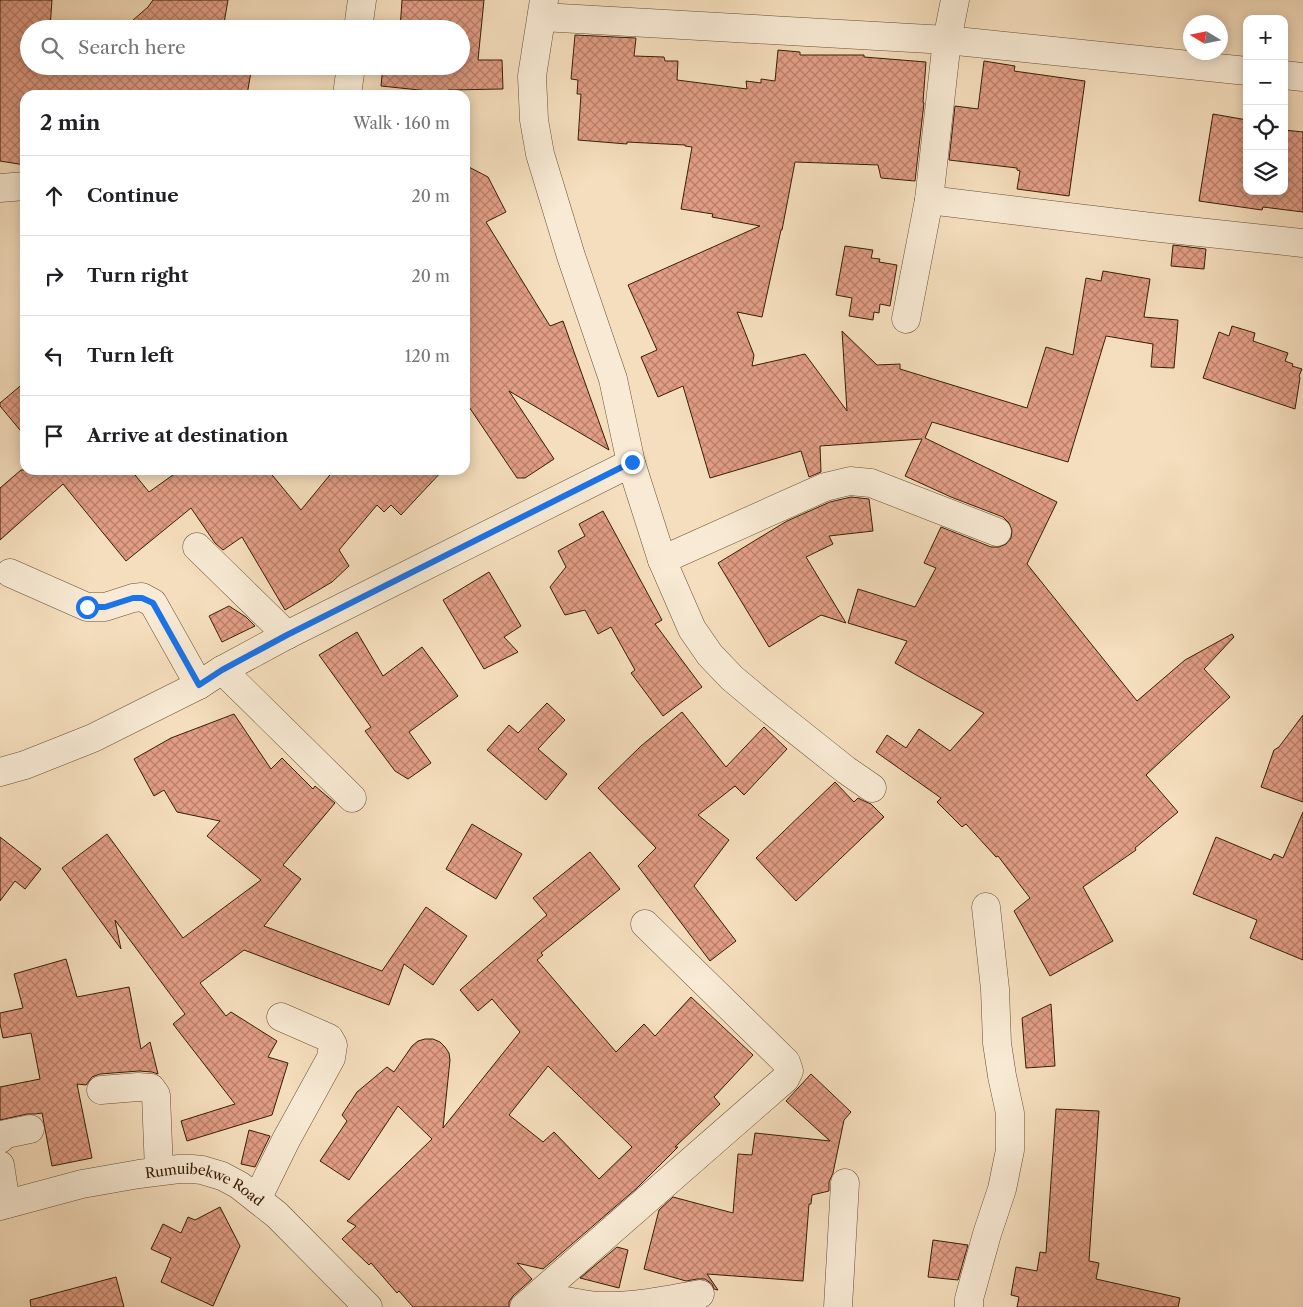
<!DOCTYPE html>
<meta charset="utf-8">
<style>
body{margin:0;font-family:"Libre Caslon Text",serif;background:#f6f6f6;color:#202124}
.controls{position:absolute;right:15px;top:15px;display:grid;overflow:hidden;border-radius:10px;box-shadow:0 2px 12px #0003}
.controls button{width:45px;height:45px;display:grid;place-items:center;padding:0;border:0;border-bottom:1px solid #e0e0e0;background:#fff;color:#202124;font:25px sans-serif}
.compass{position:absolute;left:1183px;top:15px;width:45px;height:45px;border-radius:50%;background:#fff;box-shadow:0 2px 12px #0003;rotate:280deg}
.stop{position:absolute;width:15px;height:15px;margin:-11px;border:4px solid #1a73e8;border-radius:50%;background:#fff}
.stop.end{background:#1a73e8;border-color:#fff;box-shadow:0 1px 5px #0008}
.list{margin:0;padding:0;list-style:none}
h2{display:flex;justify-content:space-between;align-items:center;height:65px;margin:0;padding:0 20px;font-size:21px}
h2 small{font-size:16px;font-weight:400;color:#757577}
.list li{display:grid;grid-template-columns:32px 1fr auto;gap:15px;align-items:center;box-sizing:border-box;height:80px;padding:0 20px;border-top:1px solid #e0e0e0}
.list b{display:block;font-size:19px;white-space:nowrap}
.list em{font-size:16px;font-style:normal;color:#757577}
.icon{flex:none;width:28px;height:28px;fill:none;stroke:currentColor;stroke-width:2;stroke-linecap:round;stroke-linejoin:round}
.map{position:relative;flex:none;width:1303px;height:1307px;overflow:hidden}
.search{position:absolute;background:#fff;box-shadow:0 2px 12px #0003;left:20px;top:20px;width:450px;height:55px;display:flex;align-items:center;gap:12px;box-sizing:border-box;padding:0 18px;border-radius:28px;color:#757577;font-size:19px}
.panel{position:absolute;background:#fff;box-shadow:0 2px 12px #0003;left:20px;top:90px;width:450px;height:385px;border-radius:15px}
.map>svg:first-child{display:block}
.building{fill:url(#building-cross-hatch);stroke:#381f04;fill-rule:evenodd}
.lines{fill:none;stroke-linecap:round;stroke-linejoin:round}
.minor-casing{stroke:#674f32;stroke-width:29}
.minor{stroke:#f8ead4;stroke-width:28}
.route{stroke:#1a73e8;stroke-width:6}
.labels{text-anchor:middle;stroke-width:4;stroke-linejoin:round;paint-order:stroke}
.street-label{font-size:14px;fill:#381f04;stroke:#f8ead4}
</style>
<div class="map">
<svg width="1303" height="1307" viewBox="0 0 1303 1307">
<defs>
<pattern id="building-cross-hatch" width="8" height="8" patternUnits="userSpaceOnUse" patternTransform="scale(1.25)"><rect width="8" height="8" fill="#e19d85"/><path d="M0 0l8 8M0 8l8-8" fill="none" stroke="#b77f6b"/></pattern>
</defs>
<rect width="100%" height="100%" fill="#f5debd"/>
<filter id="stains"><feTurbulence type="fractalNoise" baseFrequency=".004" numOctaves="4"/><feColorMatrix values="0 0 0 0 .2 0 0 0 0 .09 0 0 0 0 .02 0 0 0 .5 -.17"/></filter>
<radialGradient id="worn" r=".72"><stop offset=".6" stop-color="#630" stop-opacity="0"/><stop offset="1" stop-color="#630" stop-opacity=".3"/></radialGradient>
<path class="building" d="M0 0H52L50 28 54 29H29V66H252L247 95H25V165L0 161Z
M153 0H228L223 29H132V21L148 7Z
M402 0H484L478 60H502L503 89 448 90V93L381 86 383 66H461V29H400Z
M575 35 636 38 634 56 664 57 665 61H678L677 80 747 89 746 81 761 83V79L775 81 778 50 800 52V55H864V57L926 62 923 102 924 103 915 181 881 178 878 165 795 162 782 230H781L762 317 737 312 754 355 752 366 805 354 847 411 842 331 877 365 900 364V369L1027 408 1046 347 1073 355 1086 278 1101 281 1103 271 1150 279 1144 317 1178 320 1174 368 1151 367 1153 344 1106 336 1068 462 932 422 925 438 1057 502 1027 564 1137 701 1185 660 1232 634 1234 637 1204 669 1230 697 1146 775 1178 812 1135 848 1136 850 1083 887 1113 941 1050 976 1014 911 1030 898 998 856 996 857 966 824 962 827 937 802 941 798 876 752 887 735 906 748 919 729 950 751 984 713 895 663 907 641 848 623 858 589 915 607 936 568 924 563 941 527 991 547H999L1006 544 1011 538 1012 530 1009 523 1003 517 951 497 905 476 922 439 820 446 821 472 809 477 801 451 710 478 683 386 658 397 641 357 657 350 628 285 760 226 712 217 713 214 681 209 692 147 685 146V145L627 142V144L578 140 581 94H577L578 80 571 79Z
M984 61 1015 66 1014 71 1085 81 1069 196 1017 189 1020 171 1017 170V168L949 160 955 106 978 109Z
M1213 114 1247 120V191H1284V130L1303 132V212L1263 207 1262 210 1199 201Z
M465 165 488 177 506 212 486 222 550 326 563 321 609 450 509 391 554 459 525 478H517L465 401Z
M1173 245 1206 249 1204 269 1171 266Z
M845 246 873 250 871 258 880 259 879 262 897 265 890 306 880 304 879 313 874 312 873 320 849 316 852 298 836 295Z
M1232 326 1255 333 1253 341 1288 353 1285 361 1293 364 1292 366 1302 369 1299 376 1300 378 1295 409 1203 378 1219 332 1229 336Z
M25 382V436L0 406V403Z
M21 470H131L149 492 180 470H268L301 510 334 470H443L401 515 391 505 384 512 377 505 339 550 349 566 332 582 285 610 242 537 223 550 215 543 191 508 126 561 63 484 0 540V488Z
M851 497 869 499 873 531 829 536 833 544 806 557 846 623 821 615 769 647 718 563 787 521 830 502Z
M603 511 662 620 655 624 702 687 663 716 631 673 635 670 611 627 598 634 585 610 565 615 550 587 566 567 558 551 585 536 579 524Z
M489 572 521 626 504 637 518 652 484 669 443 600Z
M229 606 246 617 255 626 222 642 209 616Z
M357 632 383 676 422 647 458 696 409 732 431 763 408 779 395 771 365 731 371 727 319 655Z
M547 703 565 720 538 749 567 774 546 800 487 750 509 725 518 733Z
M682 712 726 767 764 727 787 749 744 795 735 786 698 815 729 840 694 886 736 941 710 961 638 866 656 848 598 788 641 746Z
M234 714 271 769 282 758 313 789 315 786 335 803 283 865 301 879 264 926 382 971 426 907 467 936 433 985 404 964 389 1005 244 950 200 983 226 1016 231 1012 277 1041 268 1057 288 1063 272 1115 187 1141 181 1121 235 1104 173 1024 185 1014 115 920 121 949 62 868 107 834 183 938 261 880 207 836 220 821 177 812 164 790 154 796 134 759 171 738Z
M1303 715V802L1261 787 1274 750 1279 747Z
M835 782 854 802 858 798 864 801 871 804 884 817 796 901 756 858Z
M1303 812V960L1250 938 1257 920 1193 894 1216 837 1271 860 1274 854 1283 858Z
M472 824 522 854 496 899 446 869Z
M0 837 41 869 25 889 15 881 0 901Z
M590 852 620 889 541 953 543 955 537 960 616 1052 644 1024 655 1036 691 997 753 1055 714 1097 720 1104 675 1147H678L637 1188 543 1269 517 1263 532 1279 513 1296 509 1302V1307H413L399 1291 397 1293 371 1263 369 1265 342 1239 356 1226 347 1221 432 1139 398 1106 349 1180 320 1161 347 1121 342 1115 357 1092 387 1067 394 1072 412 1046 418 1041 425 1039H433L440 1042 445 1047 449 1053 450 1060 443 1128 520 1032 492 999 478 1011 460 990 547 915 533 898ZM548 1066 632 1147 599 1179 554 1132 543 1142 509 1115Z
M66 959 77 997 129 987 141 1049 150 1042 158 1074 152 1072 139 1071 100 1074 92 1077 86 1085 77 1084 92 1158 52 1166 42 1113 35 1114H27L0 1120V1087L40 1079 31 1033 3 1038 0 1024V1013L23 1008 14 974Z
M1051 1004 1055 1066 1026 1068 1022 1018Z
M811 1074 851 1112 844 1120 833 1173 829 1182V1191L812 1195 811 1204H809L803 1281 707 1274 718 1290 714 1289 712 1284 705 1279H697L686 1281 644 1269 659 1210 673 1197 733 1213 738 1154 752 1155 755 1133 830 1141 786 1101Z
M1056 1109 1099 1111 1089 1261 1099 1263 1096 1279 1180 1298 1178 1307H1017L1019 1297 1011 1295 1016 1267 1037 1271 1040 1252 1046 1253Z
M249 1130 270 1136 255 1167 241 1164Z
M220 1207 240 1246 213 1306 161 1282 171 1258 151 1249 163 1224 181 1233 188 1217 195 1220Z
M933 1240 968 1245 958 1280 928 1277Z
M617 1247 628 1250 619 1288 580 1278Z
M116 1277 124 1307H31L30 1300Z"/>
<g class="lines">
<g class="minor-casing">
<g id="minor">
<path d="M544 0 532 76 534 120 540 154 571 256 613 379 631 463 662 560 692 629 710 655 732 678 763 704 846 770 872 788"/>
<path d="M542 17 947 40 1247 71"/>
<path d="M358 29 362 0"/>
<path d="M1284 75 1303 77"/>
<path d="M347 95 351 66"/>
<path d="M0 188 25 186"/>
<path d="M929 200 1151 227 1303 243"/>
<path d="M906 319 929 200 947 40 955 0"/>
<path d="M197 547 287 635"/>
<path d="M662 560 825 487 850 481 871 483 997 532"/>
<path d="M10 573 87 607H105L133 598 142 597 153 603 199 685"/>
<path d="M222 670 352 798"/>
<path d="M0 772 25 765 93 738 199 685 222 670 287 635 631 463"/>
<path d="M101 1090 138 1087 151 1088 156 1095 159 1171"/>
<path d="M0 1139 6 1134 30 1129"/>
<path d="M0 1165 6 1204"/>
<path d="M257 1199 286 1140 331 1058 333 1045 329 1038 281 1017"/>
<path id="s1" d="M0 1206 82 1184 139 1174 179 1169H192L202 1170 222 1176 239 1185 277 1215 368 1307"/>
<path d="M538 1295C557 1299 580 1305 599 1306 633 1307 667 1300 700 1294"/>
<path d="M524 1307 785 1079 789 1071 786 1062 645 924"/>
<path d="M838 1307 845 1183"/>
<path d="M969 1307V1299L987 1234 1002 1189 1010 1150V1113L1002 1076 997 1043 995 989 986 907"/>
</g>
</g>
<use href="#minor" class="minor"/>
</g>
<g class="lines">
<path class="route" d="M87 607H105L133 598H142L153 603 199 685 222 670 287 635 632 462"/>
</g>
<g class="labels">
<g class="street-label">
<text dy="5" stroke="none"><textPath href="#s1" startOffset="212">Rumuibekwe Road</textPath></text>
</g>
</g>
<rect width="100%" height="100%" filter="url(#stains)"/>
<rect width="100%" height="100%" fill="url(#worn)"/>
</svg>
<div class="controls">
<button>+</button>
<button>−</button>
<button><svg class="icon" aria-label="locate" viewBox="0 0 24 24"><circle cx="12" cy="12" r="6"/><path d="M12 2v4M12 18v4M2 12h4M18 12h4"/></svg></button>
<button><svg class="icon" aria-label="layers" viewBox="0 0 24 24"><path d="M12 4l9 5-9 5-9-5zM3 14l9 5 9-5"/></svg></button>
</div>
<svg class="compass" viewBox="-18 -18 36 36"><path d="M0-13l5 13h-10z" fill="#e53935"/><path d="M0 13l5-13h-10z" fill="#757577"/></svg>
<div class="stop" style="left:87px;top:607px"></div>
<div class="stop end" style="left:632px;top:462px"></div>
<div class="search"><svg class="icon" aria-label="search" viewBox="0 0 24 24"><circle cx="10" cy="10" r="6"/><path d="M15 15l6 6"/></svg>Search here</div>
<section class="panel">
<h2>2 min<small>Walk · 160 m</small></h2>
<ul class="list">
<li><svg class="icon" aria-label="ahead" viewBox="0 0 24 24"><path d="M12 20V5M6 11l6-6 6 6"/></svg><div><b>Continue</b></div><em>20 m</em></li>
<li><svg class="icon" aria-label="right" viewBox="0 0 24 24"><path d="M7 20v-9h11M14 6l5 5-5 5"/></svg><div><b>Turn right</b></div><em>20 m</em></li>
<li><svg class="icon" aria-label="left" viewBox="0 0 24 24"><path d="M17 20v-9H6M10 6l-5 5 5 5"/></svg><div><b>Turn left</b></div><em>120 m</em></li>
<li><svg class="icon" aria-label="arrive" viewBox="0 0 24 24"><path d="M6 21V4h12l-3 4 3 4H6"/></svg><div><b>Arrive at destination</b></div></li>
</ul>
</section>
</div>
